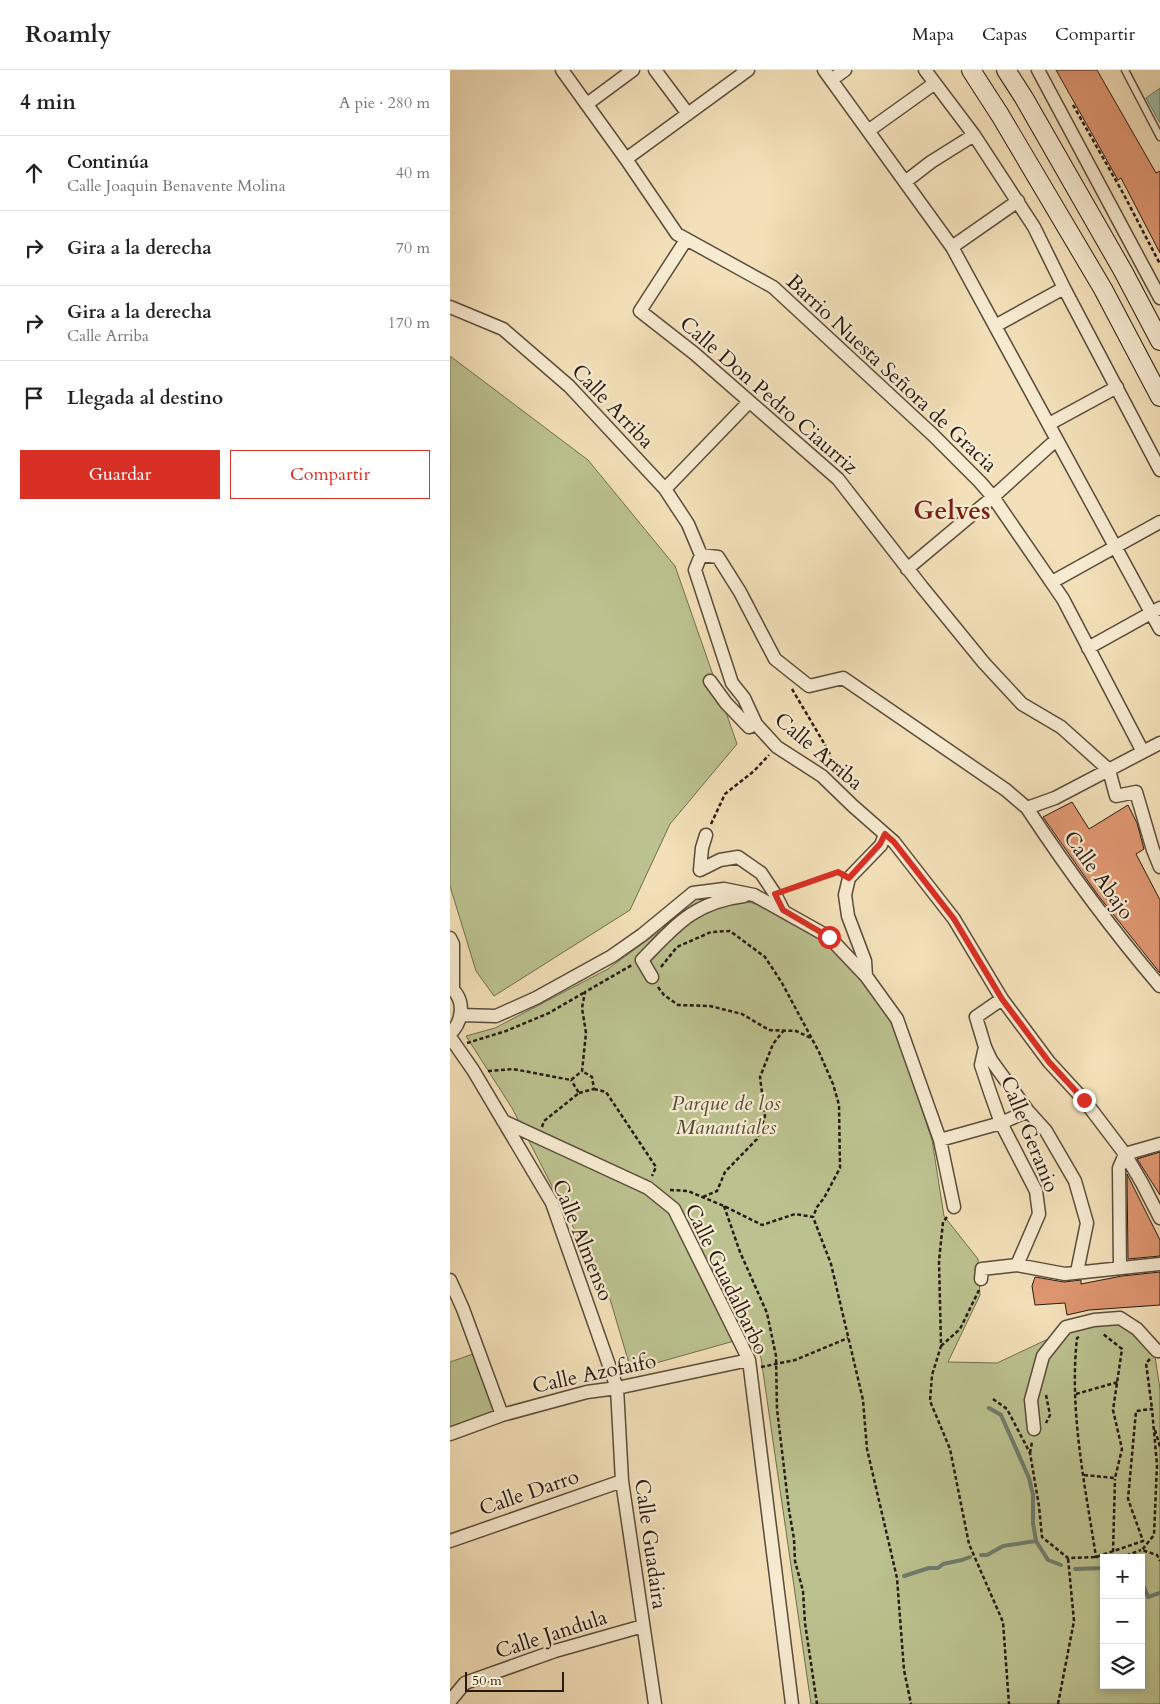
<!DOCTYPE html>
<html lang="es">
<meta charset="utf-8">
<style>
body{margin:0;font-family:Cardo,serif;background:#f6f6f6;color:#222}
.controls{position:absolute;right:15px;bottom:15px;display:grid;overflow:hidden;border-radius:0px;box-shadow:0 2px 8px #0003}
.controls button{width:45px;height:45px;display:grid;place-items:center;padding:0;border:0;border-bottom:1px solid #e0e0e0;background:#fff;color:#222;font:25px sans-serif}
.scale{position:absolute;left:15px;bottom:12px;width:99px;box-sizing:border-box;padding-left:5px;border:2px solid #271a13;border-top:0;font-size:14px;line-height:18px;white-space:nowrap;color:#271a13;-webkit-text-stroke:4px #f7ebd1;paint-order:stroke}
.stop{position:absolute;width:15px;height:15px;margin:-11px;border:4px solid #d93025;border-radius:50%;background:#fff}
.stop.end{background:#d93025;border-color:#fff;box-shadow:0 1px 5px #0008}
.list{margin:0;padding:0;list-style:none}
h2{display:flex;justify-content:space-between;align-items:center;height:65px;margin:0;padding:0 20px;font-size:21px}
h2 small{font-size:16px;font-weight:400;color:#767676}
.list li{display:grid;grid-template-columns:32px 1fr auto;gap:15px;align-items:center;box-sizing:border-box;height:75px;padding:0 20px;border-top:1px solid #e0e0e0}
.list b{display:block;font-size:19px;white-space:nowrap}
.list p{margin:0;font-size:16px;white-space:nowrap;color:#767676}
.list em{font-size:16px;font-style:normal;color:#767676}
.actions{display:flex;gap:10px;padding:15px 20px}
.actions a{flex:1;padding:11px 0;border:1px solid #d93025;border-radius:0px;text-align:center;font-size:18px;color:#d93025}
.actions .main{background:#d93025;color:#fff}
.icon{flex:none;width:28px;height:28px;fill:none;stroke:currentColor;stroke-width:2;stroke-linecap:round;stroke-linejoin:round}
.map{position:relative;flex:none;width:710px;height:1634px;overflow:hidden}
header{display:flex;align-items:center;gap:30px;box-sizing:border-box;height:70px;padding:0 25px;background:#fff;border-bottom:1px solid #e0e0e0}
header strong{font-size:24px}
nav{display:flex;gap:28px;margin-inline-start:auto;font-size:18px}
main{display:flex}
aside{flex:1;background:#fff}
.map>svg:first-child{display:block}
.green{fill:#bbc28f;stroke:#716e51;fill-rule:evenodd}
.water{fill:#9dbea9;stroke:#6e7c6d}
.lines{fill:none;stroke-linecap:round;stroke-linejoin:round}
.stream{stroke:#6e7c6d;stroke-width:4}
.building{fill:#e09771;stroke:#271a13}
.lane-casing{stroke:#5a4c3c;stroke-width:9}
.street-casing{stroke:#5a4c3c;stroke-width:15}
.secondary-casing{stroke:#271a13;stroke-width:20}
.path{stroke:#271a13;stroke-width:2.5;stroke-dasharray:4 2.5;stroke-linecap:butt}
.lane{stroke:#f7ebd1;stroke-width:6}
.street{stroke:#f7ebd1;stroke-width:12}
.secondary{stroke:#f7ebd1;stroke-width:18}
.route{stroke:#d93025;stroke-width:6}
.labels{text-anchor:middle;stroke-width:4.5;stroke-linejoin:round;paint-order:stroke}
.street-label{font-size:21px;fill:#271a13;stroke:#f7ebd1}
.park-label{font-size:21px;font-style:italic;fill:#534c38;stroke:#f7ebd1}
.district-label{font-size:26px;font-weight:bold;fill:#7a1f14;stroke:#f7ebd1}
</style>
<header>
<strong>Roamly</strong>
<nav><a>Mapa</a><a>Capas</a><a>Compartir</a></nav>
</header>
<main>
<aside>
<h2>4 min<small>A pie · 280 m</small></h2>
<ul class="list">
<li><svg class="icon" aria-label="ahead" viewBox="0 0 24 24"><path d="M12 20V5M6 11l6-6 6 6"/></svg><div><b>Continúa</b><p>Calle Joaquin Benavente Molina</p></div><em>40 m</em></li>
<li><svg class="icon" aria-label="right" viewBox="0 0 24 24"><path d="M7 20v-9h11M14 6l5 5-5 5"/></svg><div><b>Gira a la derecha</b></div><em>70 m</em></li>
<li><svg class="icon" aria-label="right" viewBox="0 0 24 24"><path d="M7 20v-9h11M14 6l5 5-5 5"/></svg><div><b>Gira a la derecha</b><p>Calle Arriba</p></div><em>170 m</em></li>
<li><svg class="icon" aria-label="arrive" viewBox="0 0 24 24"><path d="M6 21V4h12l-3 4 3 4H6"/></svg><div><b>Llegada al destino</b></div></li>
</ul>
<div class="actions"><a class="main">Guardar</a><a>Compartir</a></div>
</aside>
<div class="map">
<svg width="710" height="1634" viewBox="0 0 710 1634">
<rect width="100%" height="100%" fill="#f3e0b8"/>
<filter id="stains"><feTurbulence type="fractalNoise" baseFrequency=".004" numOctaves="4"/><feColorMatrix values="0 0 0 0 .2 0 0 0 0 .09 0 0 0 0 .02 0 0 0 .5 -.17"/></filter>
<radialGradient id="worn" r=".72"><stop offset=".6" stop-color="#630" stop-opacity="0"/><stop offset="1" stop-color="#630" stop-opacity=".3"/></radialGradient>
<path class="green" d="M0 286 138 390 225 496 287 674 220 754 180 840 44 926 26 901 0 816Z
M265 825 316 836 366 863 418 918 442 950 482 1070 494 1146 528 1189 530 1225 498 1292 547 1293 647 1246 689 1264 704 1280 710 1319V1634H361L311 1288 302 1266 181 1300 160 1229 62 1038 16 966 45 958 158 899 211 860 243 829ZM654 1488H691V1615H654Z
M29 1282 52 1345 0 1364V1292Z"/>
<path class="water" d="M710 18V53L696 28Z"/>
<g class="lines">
<path class="stream" d="M539 1338 551 1345 579 1408 583 1425V1453L586 1471 598 1490 611 1495
M531 1485H537L553 1476 586 1471
M625 1499 654 1498
M454 1506 479 1498H488L493 1494 512 1490 520 1487
M691 1510 698 1527 710 1523"/>
</g>
<path class="building" d="M606 0H647L706 103 710 101V183L671 108 668 110Z
M622 732 639 759 678 735 687 753 694 779 686 784 710 830V903L647 824 593 747Z
M710 1082V1125L687 1089Z
M677 1104 710 1170V1186L678 1189Z
M710 1202V1235L639 1240 617 1245 615 1233 585 1235 582 1216 585 1207 614 1212 631 1210V1214L672 1206Z"/>
<g class="lines">
<g class="lane-casing">
<path id="lane" d="M675 0 710 67"/>
</g>
<g class="street-casing">
<path id="street" d="M112 0 176 89 227 164 323 217 483 365 530 412 543 427 613 529 693 682
M205 0 238 44
M374 0 502 177 710 559
M475 0 524 65 584 157 614 218 710 400
M588 0 710 228
M381 10 395 0
M137 34 183 0
M418 61 485 13
M176 89 298 0
M455 112 481 92 524 65
M236 170 190 241 245 284 388 409 472 517 534 593 572 634 611 657 659 700 666 726 686 722 703 780 710 797
M502 177 568 131
M0 237 53 259 119 316 215 419 238 454 251 485 245 500 282 613 294 628 306 654 327 677 372 706 403 736 444 772 504 849 552 929 599 992 634 1030 675 1084 692 1113 710 1148
M545 256 614 218
M599 354 667 317
M215 419 299 332
M251 485 268 487 290 522 325 589 359 616 393 608 556 720 577 738 605 728 710 673
M457 499 543 427 606 370
M602 512 710 452
M638 578 710 538
M260 611 276 633 299 657 306 654
M577 738C618 800 662 860 710 916
M250 800 270 790 288 787 311 803 325 824 333 840
M250 800 252 778 256 765
M0 868 3 874V919
M416 906 415 891 398 846 395 825 399 808 431 775 435 764
M202 907 192 890C225 856 244 832 294 826
M0 917C16 930 13 951 0 964
M552 929 526 947 535 977 531 995 540 1022 551 1053 586 1121 589 1144 567 1195
M10 945 46 946 86 928 162 886 192 865 243 823 274 819 304 825 379 867 416 906 447 949 490 1070 504 1137
M0 967 23 1000 102 1133 167 1318 172 1411 205 1634
M535 977 541 990 578 1041 596 1061 625 1111 637 1153 627 1202
M53 1051 198 1118 224 1139 299 1290 342 1634
M490 1070 551 1053 578 1041
M670 1198 669 1098 675 1084 710 1074
M531 1209 532 1199 567 1195 615 1204 710 1194
M0 1210 13 1239 52 1345
M584 1359 581 1330 593 1286 616 1257 644 1250 670 1248 687 1259 707 1281H710
M0 1364 52 1345 137 1322 167 1318 299 1290
M0 1471 172 1411
M0 1631 15 1613 105 1581 193 1556"/>
</g>
<g class="secondary-casing">
<path id="secondary" d="M521 0 550 45 653 219 710 327
M556 0 574 28 673 201 710 271"/>
</g>
<path class="path" d="M623 35 673 123 710 194
M342 619 378 680 387 702
M261 754 275 724 304 701 319 685
M337 819 389 803
M211 897 227 877 261 862 280 861 315 887 332 913 369 982 383 1014 389 1035 390 1098 374 1128 367 1137 363 1147
M208 917 214 925 228 935 260 936 292 944 319 960 346 961 361 968
M17 973 56 961 99 943 135 922
M38 1001 63 999 121 1010 132 1001 136 963 132 938 135 922 182 895
M144 1019 156 1022 206 1097 202 1106
M129 1023 144 1019 142 1007 132 1001
M92 1057 94 1051 129 1023 121 1010
M220 1120 238 1121 274 1136 312 1155 345 1144 363 1147 381 1194 413 1330 417 1379 447 1508 454 1600 461 1634
M253 1127 267 1121 275 1102 307 1069 315 1046 310 1007 323 974 334 960
M274 1136 290 1182 317 1243 326 1286 327 1339 339 1440 344 1469 345 1491 353 1521 355 1553 367 1634
M497 1147 493 1152 489 1191 491 1276 482 1305 480 1331 500 1379 519 1474 553 1552 559 1634
M629 1267 627 1268C619 1341 635 1415 646 1487H672L691 1480
M491 1276 510 1259 529 1220
M700 1289 696 1293 702 1339
M311 1297 345 1290 398 1268
M626 1324 668 1312
M596 1325 600 1345 596 1353
M543 1329 557 1339 580 1383 589 1436 592 1467 618 1488 646 1487 693 1471 678 1429 686 1341 702 1339 707 1395 704 1465 692 1480 707 1485 710 1491
M705 1360 710 1377
M580 1383 582 1372
M634 1405 665 1408 672 1379 663 1340 672 1279 652 1263
M663 1482 665 1409
M608 1634 624 1551 618 1488"/>
<use href="#lane" class="lane"/>
<use href="#street" class="street"/>
<use href="#secondary" class="secondary"/>
</g>
<g class="lines">
<path class="route" d="M379 867 333 840 325 824 388 802 399 808 430 774 435 764 444 772 504 849 552 929 599 992 634 1030"/>
</g>
<g class="labels">
<g class="street-label">
<text transform="translate(442 303) rotate(43)" y="7">Barrio Nuesta Señora de Gracia</text>
<text transform="translate(319 325) rotate(41)" y="7">Calle Don Pedro Ciaurriz</text>
<text transform="translate(163 336) rotate(46)" y="7">Calle Arriba</text>
<text transform="translate(369 681) rotate(40)" y="7">Calle Arriba</text>
<text transform="translate(649 805) rotate(54)" y="7">Calle Abajo</text>
<text transform="translate(580 1064) rotate(68)" y="7">Calle Geranio</text>
<text transform="translate(133 1170) rotate(68)" y="7">Calle Almenso</text>
<text transform="translate(277 1209) rotate(64)" y="7">Calle Guadalbarbo</text>
<text transform="translate(144 1303) rotate(-12)" y="7">Calle Azofaifo</text>
<text transform="translate(79 1422) rotate(-19)" y="7">Calle Darro</text>
<text transform="translate(201 1474) rotate(82)" y="7">Calle Guadaira</text>
<text transform="translate(101 1564) rotate(-18)" y="7">Calle Jandula</text>
</g>
<g class="park-label">
<text x="276" y="1040">Parque de los<tspan x="276" dy="24">Manantiales</tspan></text>
</g>
<g class="district-label">
<text x="502" y="449">Gelves</text>
</g>
</g>
<rect width="100%" height="100%" filter="url(#stains)"/>
<rect width="100%" height="100%" fill="url(#worn)"/>
</svg>
<div class="controls">
<button>+</button>
<button>−</button>
<button><svg class="icon" aria-label="layers" viewBox="0 0 24 24"><path d="M12 4l9 5-9 5-9-5zM3 14l9 5 9-5"/></svg></button>
</div>
<div class="scale">50 m</div>
<div class="stop" style="left:379px;top:867px"></div>
<div class="stop end" style="left:634px;top:1030px"></div>
</div>
</main>
